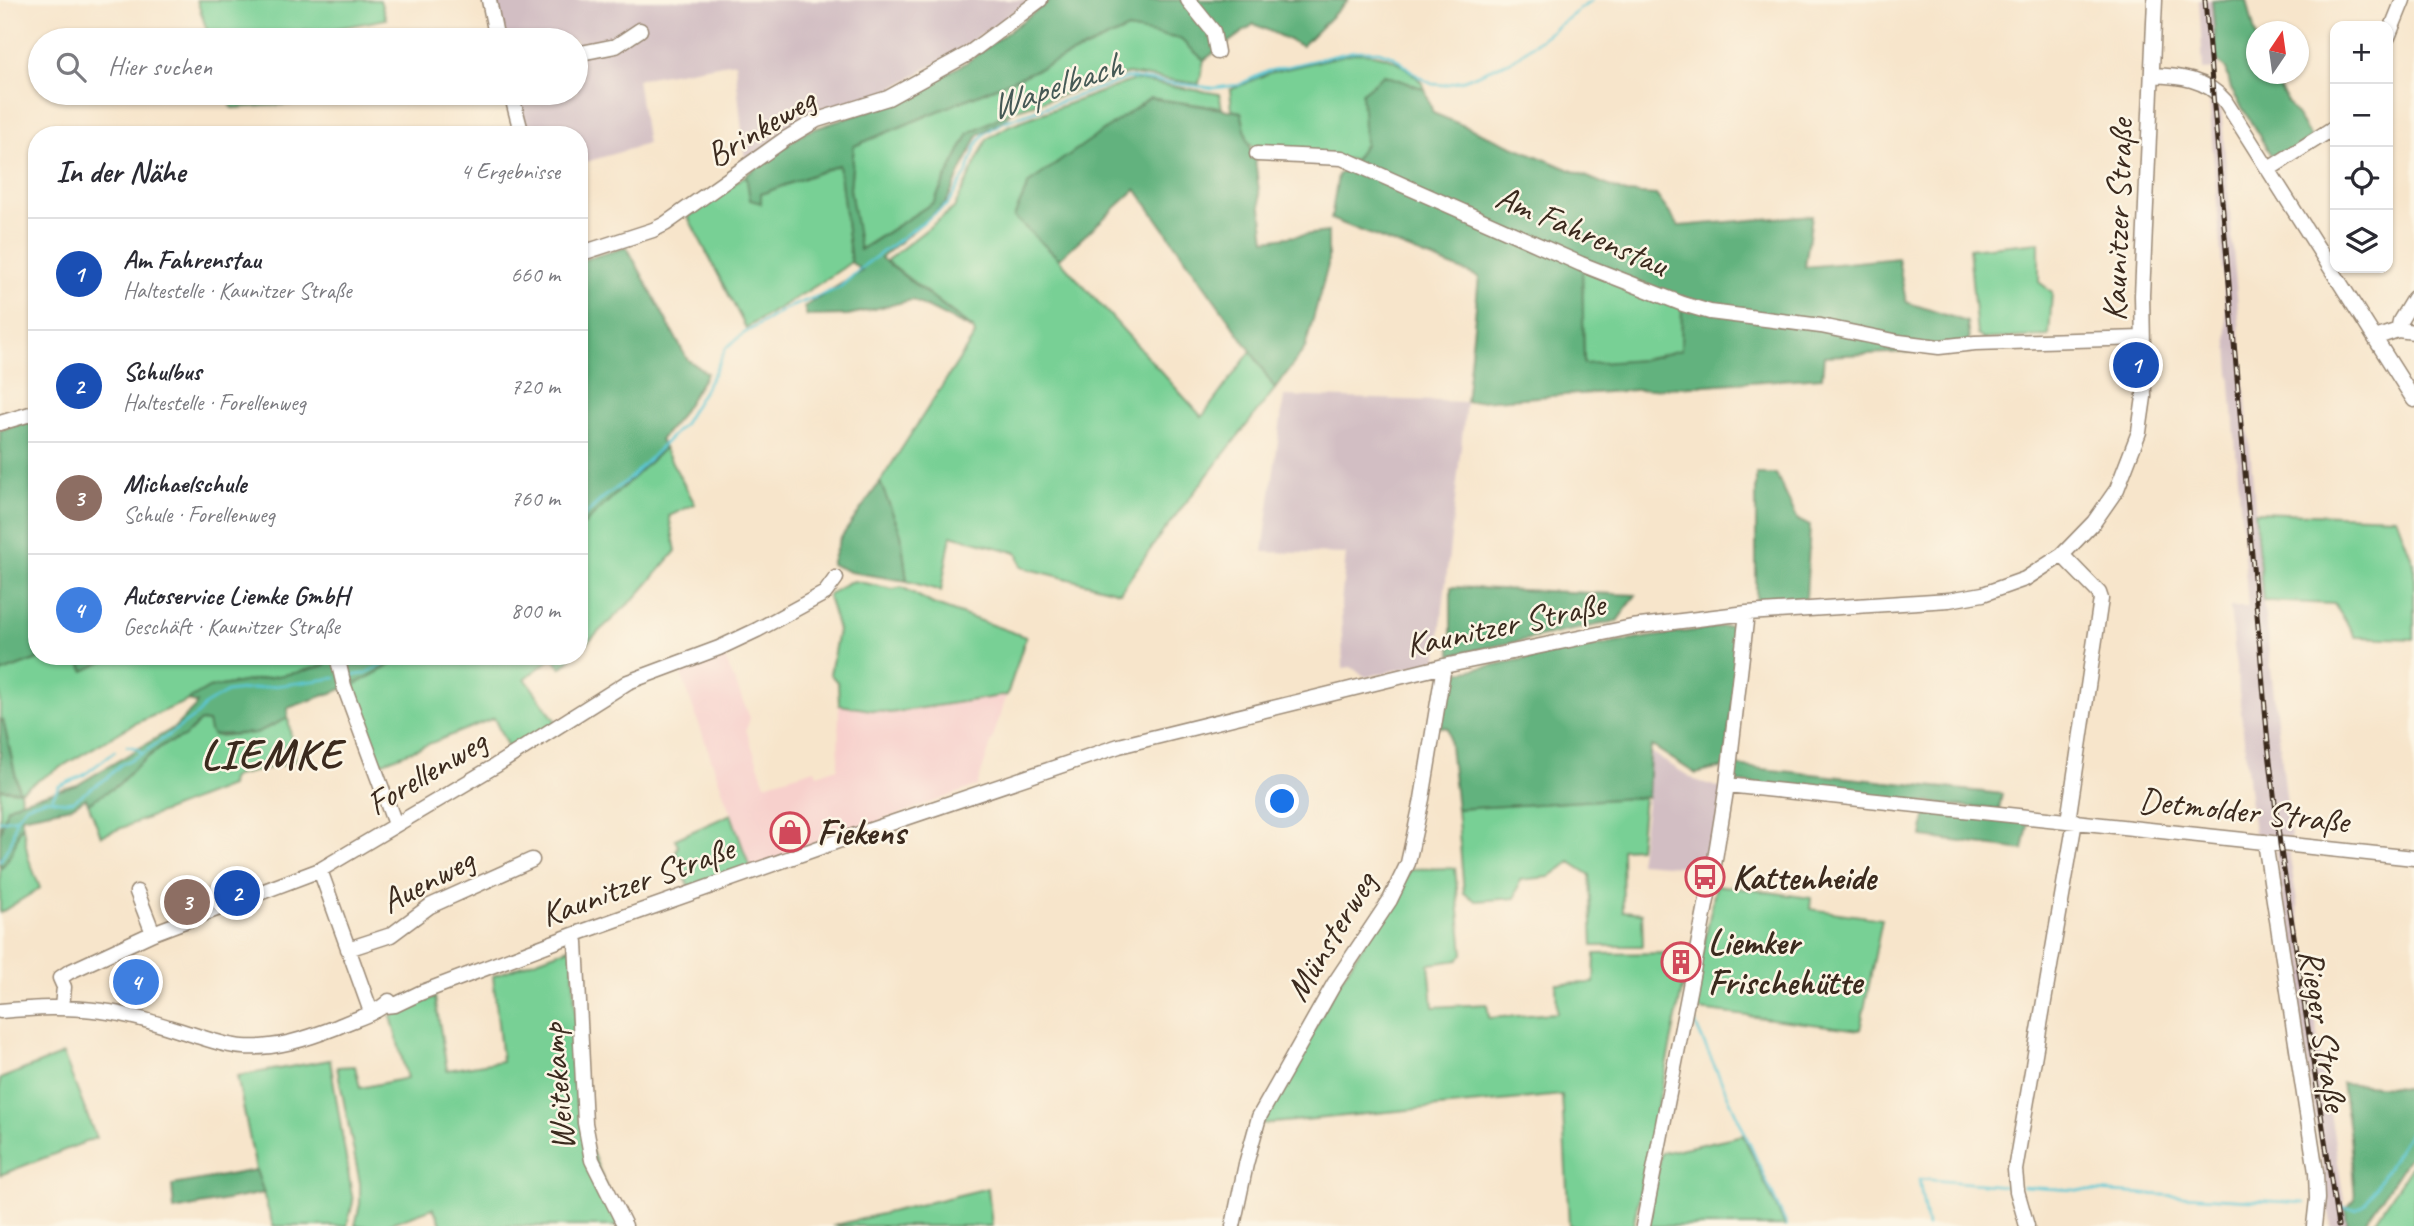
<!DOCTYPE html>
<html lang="de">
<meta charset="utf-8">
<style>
body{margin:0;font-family:Caveat,sans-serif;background:#f7f7f7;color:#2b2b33}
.controls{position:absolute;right:21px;top:21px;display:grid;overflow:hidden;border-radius:14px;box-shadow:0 2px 5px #0004}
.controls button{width:63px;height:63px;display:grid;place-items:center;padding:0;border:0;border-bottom:2px solid #e1e1e2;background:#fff;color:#2b2b33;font:35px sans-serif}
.compass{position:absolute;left:2246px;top:21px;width:63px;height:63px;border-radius:50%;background:#fff;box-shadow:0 2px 5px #0004;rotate:13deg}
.you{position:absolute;left:1283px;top:802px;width:24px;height:24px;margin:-18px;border:5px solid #fff;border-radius:50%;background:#1a73e8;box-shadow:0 0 0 10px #1a73e833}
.badge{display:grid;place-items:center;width:46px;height:46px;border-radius:50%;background:#ea580c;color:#fff;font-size:23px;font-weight:700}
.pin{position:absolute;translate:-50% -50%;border:4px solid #fff;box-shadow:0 2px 7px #0006}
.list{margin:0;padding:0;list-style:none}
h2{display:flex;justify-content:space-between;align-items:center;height:91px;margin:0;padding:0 28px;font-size:30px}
h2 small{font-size:23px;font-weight:400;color:#7c7c81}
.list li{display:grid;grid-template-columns:46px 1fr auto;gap:21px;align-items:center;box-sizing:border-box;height:112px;padding:0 28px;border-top:2px solid #e1e1e2}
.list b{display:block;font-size:26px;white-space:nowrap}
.list p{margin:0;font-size:23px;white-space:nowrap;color:#7c7c81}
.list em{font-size:23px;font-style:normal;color:#7c7c81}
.icon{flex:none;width:38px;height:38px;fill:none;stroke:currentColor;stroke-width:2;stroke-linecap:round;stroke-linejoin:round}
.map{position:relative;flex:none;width:2414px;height:1226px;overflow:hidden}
.search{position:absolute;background:#fff;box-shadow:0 2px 5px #0004;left:28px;top:28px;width:560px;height:77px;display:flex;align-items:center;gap:18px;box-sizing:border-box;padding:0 24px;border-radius:38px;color:#7c7c81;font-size:26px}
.panel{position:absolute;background:#fff;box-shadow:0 2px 5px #0004;left:28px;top:126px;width:560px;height:539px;border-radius:28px}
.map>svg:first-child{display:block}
.built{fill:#f7d0cc}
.industrial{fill:#d2bec3}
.green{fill:#78d095;stroke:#5a7d5a;stroke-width:2}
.forest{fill:#62b27e;stroke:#4e6e4e;stroke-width:2;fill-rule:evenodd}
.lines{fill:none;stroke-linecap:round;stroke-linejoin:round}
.stream{stroke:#5cc7d4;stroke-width:2.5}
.minor-casing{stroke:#998874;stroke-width:17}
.minor{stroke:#fff;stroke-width:14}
.rail-casing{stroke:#3b2a1e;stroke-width:5}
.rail{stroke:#fcf5e5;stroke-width:2.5;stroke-dasharray:8;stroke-linecap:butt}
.labels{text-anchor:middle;stroke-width:5;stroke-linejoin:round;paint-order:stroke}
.street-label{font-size:35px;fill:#3b2a1e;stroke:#fcf5e5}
.poi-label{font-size:35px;font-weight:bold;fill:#3b2a1e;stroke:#fcf5e5;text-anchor:start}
.water-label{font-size:37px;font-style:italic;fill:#455955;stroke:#fcf5e5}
.district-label{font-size:42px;font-weight:bold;letter-spacing:2px;fill:#3b2a1e;stroke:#fcf5e5}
</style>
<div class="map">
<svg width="2414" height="1226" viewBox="0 0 2414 1226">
<rect width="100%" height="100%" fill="#fcf5e5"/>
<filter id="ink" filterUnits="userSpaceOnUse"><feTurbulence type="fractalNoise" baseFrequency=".0143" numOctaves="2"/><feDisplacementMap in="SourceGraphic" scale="14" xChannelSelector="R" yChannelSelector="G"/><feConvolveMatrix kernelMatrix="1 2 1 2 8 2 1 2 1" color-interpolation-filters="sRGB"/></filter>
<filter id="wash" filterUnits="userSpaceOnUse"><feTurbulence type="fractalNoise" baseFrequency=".00686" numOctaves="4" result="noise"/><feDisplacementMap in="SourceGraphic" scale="28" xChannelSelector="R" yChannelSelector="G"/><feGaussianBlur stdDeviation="1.57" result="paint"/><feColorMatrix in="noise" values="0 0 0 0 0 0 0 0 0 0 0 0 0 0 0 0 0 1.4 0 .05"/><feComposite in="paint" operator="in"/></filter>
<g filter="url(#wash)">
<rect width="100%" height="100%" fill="#f7e5cb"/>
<path class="built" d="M722 651 750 718 746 730 765 784 815 769 817 774 838 768 839 705 890 713 1007 695 977 786 750 868 679 668Z"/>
<path class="industrial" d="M495 0H1031L957 51 885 93 847 102 812 114 745 161 735 62 637 79 647 144 579 164V135H527L516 93H576V40H504Z
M2199 0H2212L2218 69 2203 70Z
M2209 98 2216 102 2221 108 2263 601 2291 838 2254 834 2230 607H2248Z
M1284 396 1466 402 1437 661 1366 677 1351 667 1343 668 1341 604 1346 554 1263 552Z
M1650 752 1695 780 1723 789 1709 868 1639 863 1648 797Z
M2275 850 2289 852 2348 1226H2331Z"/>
<path class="green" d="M197 0H380L386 19 318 32 303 30 304 40H210Z
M1128 29 1181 39 1204 60 1199 84 1128 74 1011 111 969 133 934 202 859 250 850 189 854 146 1020 77Z
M1354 53C1378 53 1393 56 1411 72 1417 78 1422 81 1425 89L1385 75 1366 144 1354 160 1257 149 1248 142 1241 112 1232 110 1230 90 1269 73Z
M1134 80 1219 94 1222 108 1150 98 1014 217 1059 259 1202 417 1251 351 1275 389 1162 533 1120 592 1021 567 1018 553 951 535 941 591 907 581 901 534 880 482 975 335 973 328 886 261 954 208 987 139 1010 125Z
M227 93H310L311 103 232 108Z
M839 164 851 262C818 287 781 306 746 328L688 217 746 175 761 202V194Z
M2039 242V282L2052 292 2049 336 1984 339 1977 335 1969 249Z
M1582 266 1682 306 1681 350 1642 360 1584 365Z
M664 448 695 504 669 516 676 551 638 595 579 650V529Z
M2255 512 2396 517 2414 564V639L2356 637 2334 604 2263 601Z
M854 581 893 589 902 587 933 604 1026 637 1007 695 890 713 839 705 838 683 830 674 838 630 828 596 847 583Z
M46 656H76L84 671 105 660 97 656H323L325 665 300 672 209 688 187 701 134 724 20 791 21 801 7 808 0 833V789L19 790 3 721H0V673Z
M407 656H573L561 668 553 658 525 678 557 723 510 752 494 718 376 765 349 687Z
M288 718 295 762 235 776 231 779 230 786 101 836 88 803 118 785 132 770 163 745 190 732 200 721 208 722 213 735 218 736 256 733Z
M1644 797 1639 848 1622 849 1623 911 1642 913 1643 946H1593L1590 875 1570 862 1549 877 1520 880 1515 898 1476 901 1464 893 1457 809Z
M731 814 750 868 689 888 676 852 678 846 675 839Z
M23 827 28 857 40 888 0 913V869C11 858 16 844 19 829Z
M1455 868 1463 954 1458 960 1429 964 1433 1007 1487 1004 1489 1018 1557 1013 1556 984 1594 983 1595 954 1673 953 1671 968 1686 970 1633 1226H1569L1562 1095 1262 1124 1337 986 1411 869Z
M1716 885 1811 898 1810 909 1882 919 1860 1030 1691 1009Z
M572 947 581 1123 621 1226H442L433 1208 383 1226H355L360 1204V1183L337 1067 355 1066 360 1088 407 1078 391 1016 435 997 447 1070 502 1061 493 976Z
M63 1054 96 1138 0 1175V1079Z
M330 1060 353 1202 347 1226H273L256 1170 237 1076Z
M1743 1135 1785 1226H1646L1661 1153Z
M2414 1162V1226H2372Z
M988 1188 992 1226H832Z"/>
<path class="forest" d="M1051 0H1348L1302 46 1254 24 1204 60 1180 39 1128 29 1020 77 854 146 850 189 860 250 934 202 969 133 1011 111 1008 117 978 135 946 203 881 258 972 329 912 300 848 315 807 316 804 307 862 271 851 262 839 165 761 194V203L750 200 746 175 805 132 899 101 967 62Z
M2212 0H2247L2256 37V74H2270L2311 138 2275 162 2231 89 2226 68 2217 61Z
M1384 75 1425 89 1433 113 1626 193 1656 195 1679 226 1812 215 1805 267 1898 258 1906 302 1967 322 1969 341 1932 351 1824 356 1822 377 1466 402 1479 277 1331 219 1338 175 1351 165 1365 144 1362 93ZM1582 266 1682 306 1681 350 1642 360 1584 364Z
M1150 98 1241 112 1248 142 1255 159 1265 240 1328 232V265L1305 348 1275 389 1251 351 1136 189 1059 259 1014 217 1029 183Z
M627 247 687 359 707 373 678 419 660 440 664 448 579 529V261Z
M37 419V656H46L0 673V430Z
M1756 474H1776L1798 520 1810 526 1806 598 1756 603Z
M880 482 901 534 907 581 850 572 831 564 840 539Z
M1451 587 1636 595 1617 621 1451 655Z
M1742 624 1725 767 1696 774 1652 746 1650 752 1648 797 1457 809 1448 728 1432 726 1448 675C1546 653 1643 637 1742 624Z
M76 656H97L106 661 84 671Z
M323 656H407L354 685 288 708V718L256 733 213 735 210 731 208 722 200 721 184 737 163 745 132 770 118 785 88 803 86 798 71 807 21 817 23 827 19 829C16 844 10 858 0 869V834L7 808 21 801 77 785 175 727 195 707 197 703 187 701 209 688 300 672 325 665Z
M3 720 19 791 0 789V721Z
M1734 766 2002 794 1999 810 1733 782Z
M1926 811 2029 821 2023 850 1922 837Z
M2342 1083 2414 1089V1150L2363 1226H2348L2345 1210 2355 1199 2350 1137Z
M256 1170 264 1193 174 1210 172 1185Z"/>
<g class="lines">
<path class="stream" d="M579 521 603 498 629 479 683 425 713 375 726 348 743 334 785 309 839 288 866 264 948 204 967 172 976 146 984 134 1003 122 1128 78 1214 88 1238 85 1268 71 1354 51H1379L1393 56 1419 77 1432 84 1444 85 1464 80 1513 60 1592 0
M349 676 364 674 400 656
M127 746 137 748 142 754
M52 798 59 786 84 775 115 751
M0 821 16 818
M0 861 12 840 16 818 27 805 47 799 64 802 73 801 108 777 120 765 142 754 198 714 205 705 227 692 336 678
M1694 1021 1787 1226
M2022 1187 2305 1203
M2341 1207 2356 1209 2365 1204 2414 1125
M1927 1226 1919 1179 2007 1186"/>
</g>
</g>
<g filter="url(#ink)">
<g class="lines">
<g class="minor-casing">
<path id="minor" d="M489 0 497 40
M1188 0 1213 31 1217 52
M2388 37 2403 0
M576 54 616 46 640 30
M2152 75C2179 76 2207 79 2225 101L2414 400
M511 93 522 135
M1257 154 1342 158 1581 264 1683 304 1710 312 1821 326 1899 342 1939 347 1975 343 2142 338
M2269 169 2335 127
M579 254 653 230 665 224 785 139 817 120 888 98 968 54 1040 0
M2398 330 2400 321 2414 298
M2375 338 2398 330 2414 332
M0 423 37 412
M2062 555 2099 593 2101 599 2068 821
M337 656 344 686 395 824
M1727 785 2414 858
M2265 842 2316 1172 2317 1199 2314 1226
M320 870 371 1012
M137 892 153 933
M573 935 576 942 585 1123 592 1160 625 1226
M348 949 391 935 430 906 532 860
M384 1006 395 1005 420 993 573 935 841 840 1119 746 1444 666 1632 627 1747 613 1949 600 1983 594 2025 579 2062 555 2094 522 2117 489 2139 432 2144 397 2142 295 2155 0
M62 1007 64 987 60 978 69 972 153 933 320 870 495 766 628 682 719 648 757 630 825 593 836 578
M0 1011C34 1008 68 1006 102 1011 133 1015 161 1025 191 1034 207 1039 225 1046 243 1047 276 1049 306 1039 337 1027 354 1019 376 1014 389 1001
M1233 1226 1246 1164 1259 1117 1334 984 1390 900 1408 863 1422 799 1444 666
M1643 1226 1715 859 1727 785 1747 613
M2027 1226 2017 1191 2015 1170 2075 821"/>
</g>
<use href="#minor" class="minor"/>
<g class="rail-casing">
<path id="rail" d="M2205 0 2268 744 2280 844 2338 1226"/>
</g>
<use href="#rail" class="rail"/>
</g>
</g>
<defs>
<g id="shop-ring" transform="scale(2.0125)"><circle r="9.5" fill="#fcf5e5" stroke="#d1495b" stroke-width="1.5"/><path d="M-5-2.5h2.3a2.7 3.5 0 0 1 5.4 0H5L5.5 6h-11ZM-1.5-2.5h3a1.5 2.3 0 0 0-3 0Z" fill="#d1495b"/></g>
<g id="bus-ring" transform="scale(2.0125)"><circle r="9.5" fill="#fcf5e5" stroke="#d1495b" stroke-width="1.5"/><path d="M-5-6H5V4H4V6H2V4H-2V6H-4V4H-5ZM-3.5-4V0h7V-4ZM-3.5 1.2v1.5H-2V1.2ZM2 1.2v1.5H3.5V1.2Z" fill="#d1495b"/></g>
<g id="building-ring" transform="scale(2.0125)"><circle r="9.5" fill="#fcf5e5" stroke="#d1495b" stroke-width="1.5"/><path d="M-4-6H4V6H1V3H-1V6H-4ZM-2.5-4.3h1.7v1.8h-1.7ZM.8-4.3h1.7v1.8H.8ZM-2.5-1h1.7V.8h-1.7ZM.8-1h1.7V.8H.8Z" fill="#d1495b"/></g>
</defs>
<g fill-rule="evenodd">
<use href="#shop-ring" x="790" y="832"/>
<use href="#bus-ring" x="1705" y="877"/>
<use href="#building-ring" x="1681" y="962"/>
</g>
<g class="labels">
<g class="street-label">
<text transform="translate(760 127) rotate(-31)" y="12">Brinkeweg</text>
<text transform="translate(2117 220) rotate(-88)" y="12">Kaunitzer Straße</text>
<text transform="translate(1582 230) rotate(23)" y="12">Am Fahrenstau</text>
<text transform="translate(1505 624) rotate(-12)" y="12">Kaunitzer Straße</text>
<text transform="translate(426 772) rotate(-31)" y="12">Forellenweg</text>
<text transform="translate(2244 810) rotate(6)" y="12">Detmolder Straße</text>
<text transform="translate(427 880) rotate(-28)" y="12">Auenweg</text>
<text transform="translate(637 881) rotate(-20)" y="12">Kaunitzer Straße</text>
<text transform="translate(1330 936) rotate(-59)" y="12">Münsterweg</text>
<text transform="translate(2324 1030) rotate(81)" y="12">Rieger Straße</text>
<text transform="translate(557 1087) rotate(-95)" y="12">Weitekamp</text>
</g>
<g class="poi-label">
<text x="817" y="844">Fiekens</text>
<text x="1732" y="889">Kattenheide</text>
<text x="1708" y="954">Liemker<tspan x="1708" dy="40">Frischehütte</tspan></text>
</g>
<g class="water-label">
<text transform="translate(1055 85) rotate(-19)" y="13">Wapelbach</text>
</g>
<g class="district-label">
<text x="272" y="768">LIEMKE</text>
</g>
</g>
</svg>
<div class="controls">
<button>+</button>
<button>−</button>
<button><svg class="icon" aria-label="locate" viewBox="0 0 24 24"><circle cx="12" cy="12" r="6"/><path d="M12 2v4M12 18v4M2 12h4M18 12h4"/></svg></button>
<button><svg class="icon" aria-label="layers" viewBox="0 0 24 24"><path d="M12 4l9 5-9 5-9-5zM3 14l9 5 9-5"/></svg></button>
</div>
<svg class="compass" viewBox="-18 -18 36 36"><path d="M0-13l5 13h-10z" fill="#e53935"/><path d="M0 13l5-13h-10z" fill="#7c7c81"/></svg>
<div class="you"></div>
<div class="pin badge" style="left:2136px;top:365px;background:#1a4fb4">1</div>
<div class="pin badge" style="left:237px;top:893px;background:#1a4fb4">2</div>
<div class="pin badge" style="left:187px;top:902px;background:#8d6e63">3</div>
<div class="pin badge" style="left:136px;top:982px;background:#3f7fe0">4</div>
<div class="search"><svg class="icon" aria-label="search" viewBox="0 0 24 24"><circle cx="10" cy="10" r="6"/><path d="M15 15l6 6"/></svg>Hier suchen</div>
<section class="panel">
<h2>In der Nähe<small>4 Ergebnisse</small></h2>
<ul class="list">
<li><span class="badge" style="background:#1a4fb4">1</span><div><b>Am Fahrenstau</b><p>Haltestelle · Kaunitzer Straße</p></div><em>660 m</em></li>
<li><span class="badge" style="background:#1a4fb4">2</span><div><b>Schulbus</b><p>Haltestelle · Forellenweg</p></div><em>720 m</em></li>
<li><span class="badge" style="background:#8d6e63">3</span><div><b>Michaelschule</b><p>Schule · Forellenweg</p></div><em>760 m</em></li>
<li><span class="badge" style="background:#3f7fe0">4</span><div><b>Autoservice Liemke GmbH</b><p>Geschäft · Kaunitzer Straße</p></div><em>800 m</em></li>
</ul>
</section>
</div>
